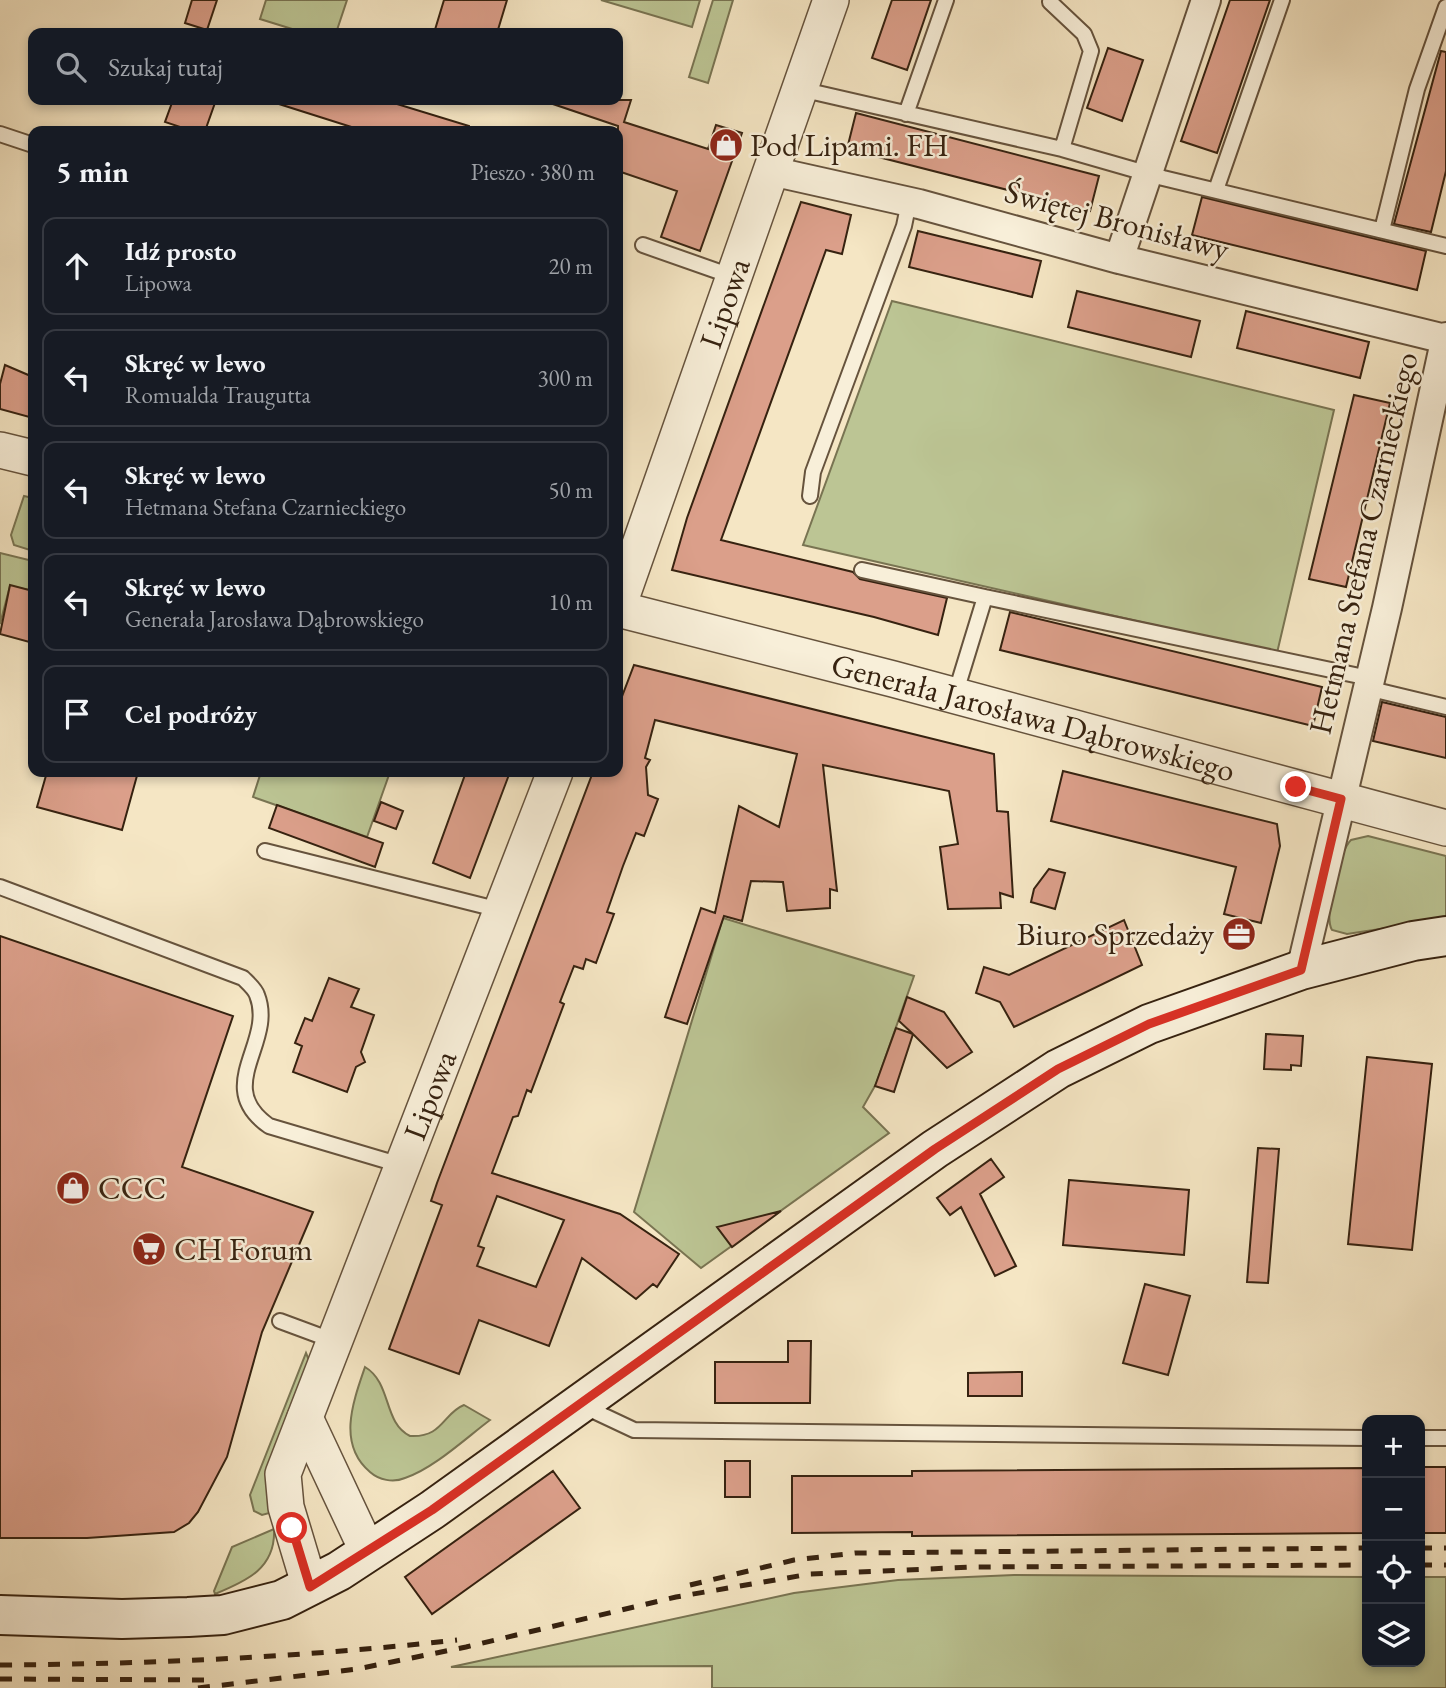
<!DOCTYPE html>
<html lang="pl">
<meta charset="utf-8">
<style>
body{margin:0;font-family:"EB Garamond",serif;background:#20242c;color:#f1f3f6}
.controls{position:absolute;right:21px;bottom:21px;display:grid;overflow:hidden;border-radius:14px;box-shadow:0 4px 10px #0003}
.controls button{width:63px;height:63px;display:grid;place-items:center;padding:0;border:0;border-bottom:2px solid #363941;background:#171b24;color:#f1f3f6;font:35px sans-serif}
.stop{position:absolute;width:21px;height:21px;margin:-16px;border:5px solid #d93025;border-radius:50%;background:#fff}
.stop.end{background:#d93025;border-color:#fff;box-shadow:0 2px 7px #0008}
.list{margin:0;padding:0;list-style:none}
h2{display:flex;justify-content:space-between;align-items:center;height:91px;margin:0;padding:0 28px;font-size:30px}
h2 small{font-size:23px;font-weight:400;color:#9ea1a6}
.list li{display:grid;grid-template-columns:46px 1fr auto;gap:21px;align-items:center;box-sizing:border-box;height:98px;margin:0 14px 14px;padding:0 14px;border:2px solid #363941;border-radius:14px}
.list b{display:block;font-size:26px;white-space:nowrap}
.list p{margin:0;font-size:23px;white-space:nowrap;color:#9ea1a6}
.list em{font-size:23px;font-style:normal;color:#9ea1a6}
.icon{flex:none;width:38px;height:38px;fill:none;stroke:currentColor;stroke-width:2;stroke-linecap:round;stroke-linejoin:round}
.map{position:relative;flex:none;width:1446px;height:1688px;overflow:hidden}
.search{position:absolute;background:#171b24;box-shadow:0 4px 10px #0003;left:28px;top:28px;width:595px;height:77px;display:flex;align-items:center;gap:18px;box-sizing:border-box;padding:0 24px;border-radius:14px;color:#9ea1a6;font-size:26px}
.panel{position:absolute;background:#171b24;box-shadow:0 4px 10px #0003;left:28px;top:126px;width:595px;height:651px;border-radius:14px}
.map>svg:first-child{display:block}
.green{fill:#bcc594;stroke:#797452;stroke-width:2}
.building{fill:#db9f8a;stroke:#362210;stroke-width:2;fill-rule:evenodd}
.lines{fill:none;stroke-linecap:round;stroke-linejoin:round}
.service-casing{stroke:#66533d;stroke-width:18}
.minor-casing{stroke:#66533d;stroke-width:32}
.tertiary-casing{stroke:#66533d;stroke-width:38}
.secondary-casing{stroke:#362210;stroke-width:42}
.service{stroke:#f8efd9;stroke-width:14}
.minor{stroke:#f8efd9;stroke-width:28}
.tertiary{stroke:#f8efd9;stroke-width:35}
.secondary{stroke:#f8efd9;stroke-width:38}
.rail{stroke:#362210;stroke-width:5;stroke-dasharray:12 12;stroke-linecap:butt}
.route{stroke:#d93025;stroke-width:9}
.labels{text-anchor:middle;stroke-width:5;stroke-linejoin:round;paint-order:stroke}
.poi-label{font-size:32px;fill:#362210;stroke:#f8efd9;text-anchor:start}
.street-label{font-size:32px;fill:#362210;stroke:#f8efd9}
</style>
<div class="map">
<svg width="1446" height="1688" viewBox="0 0 1446 1688">
<rect width="100%" height="100%" fill="#f5e6c4"/>
<filter id="stains"><feTurbulence type="fractalNoise" baseFrequency=".00286" numOctaves="4"/><feColorMatrix values="0 0 0 0 .2 0 0 0 0 .09 0 0 0 0 .02 0 0 0 .5 -.17"/></filter>
<radialGradient id="worn" r=".72"><stop offset=".6" stop-color="#630" stop-opacity="0"/><stop offset="1" stop-color="#630" stop-opacity=".3"/></radialGradient>
<path class="green" d="M266 0H347L336 33H305L260 19Z
M601 0H700L692 27Z
M713 0H733L708 83 689 77Z
M892 301 1334 410 1277 653 803 545Z
M24 496 33 498V551L14 545 11 535Z
M0 553 33 561V591L10 586 0 624Z
M261 772H390L367 837 253 797Z
M1368 836 1446 856V919L1347 934 1332 930C1323 915 1339 851 1351 840Z
M723 918 914 976 876 1084 863 1107 889 1133 701 1268 634 1212Z
M306 1353 311 1365 273 1512 262 1515 254 1511 250 1495Z
M365 1367C392 1383 383 1423 410 1436 443 1438 443 1413 464 1405L490 1420C466 1438 433 1469 405 1478 393 1483 379 1480 370 1472 337 1444 353 1402 365 1367Z
M274 1529C276 1568 247 1581 215 1594L214 1591 232 1547Z
M1014 1575 1367 1577V1662H1420V1577H1446V1688H712V1666L451 1667 794 1593 898 1580Z"/>
<path class="building" d="M192 0H217L207 30 185 23Z
M444 0H507L497 33H434Z
M892 0H931L907 70 872 58Z
M1230 0H1270L1217 153 1181 141Z
M1108 48 1143 60 1122 121 1087 108Z
M1441 51 1446 52V171L1431 232 1394 224Z
M173 100H216L205 131H192L165 122Z
M280 100H384L469 126V131H364L279 104Z
M551 100H631L624 122 708 149 716 125 742 133 700 251 661 237 677 191 618 171V126L550 103Z
M856 113 1099 176 1090 211 847 149Z
M1202 197 1426 251 1417 290 1192 235Z
M801 202 851 215 842 254 826 250 721 540 853 572 860 579 947 598 938 635 874 617 672 570 687 518Z
M918 231 1041 261 1032 297 909 267Z
M1077 291 1200 321 1191 357 1068 327Z
M1246 311 1369 342 1360 378 1237 348Z
M5 365 33 377V418L0 409V384Z
M1354 395 1390 403 1346 587 1309 579Z
M10 585 33 591V643L0 634Z
M1010 612 1322 687 1313 726 1000 650Z
M634 665 994 754 997 811 1008 812 1013 897 1000 893 1001 908 948 909 940 847 958 844 949 791 823 765 837 891 830 889V908L787 911 783 882 751 881 742 921 724 916 687 1024 665 1017 701 908 715 913 739 806 779 827 797 754 655 720 645 758 650 760 646 767 648 795 658 799 644 836 636 833 623 866 607 912 614 914 596 963 586 959 583 969 574 966 560 1002 564 1004 531 1092 527 1090 518 1116 513 1117 492 1173 620 1214 679 1254 657 1287 653 1284 636 1299 582 1258 549 1346 479 1320 459 1374 389 1349 442 1205 431 1201 437 1183 593 772H618V707ZM497 1196 564 1220 536 1287 477 1266 484 1248 478 1246Z
M1382 702 1446 717V758L1373 741Z
M1063 771 1277 824 1280 846 1261 923 1224 914 1236 867 1051 821Z
M47 772H138L122 830 37 807Z
M466 772H510L470 878 433 863Z
M381 802 403 811 396 829 374 821Z
M277 805 383 843 375 867 269 828Z
M1049 869 1065 873 1055 909 1031 902 1034 889Z
M1124 920 1142 965 1014 1027 1000 1002 976 993 984 967 1009 975Z
M0 936 233 1016 182 1167 313 1212 262 1332 227 1457 198 1512 189 1523 174 1532 87 1538H0Z
M329 978 359 989 351 1007 374 1015 361 1052 365 1062 356 1067 347 1092 293 1072 302 1046 295 1043 305 1018 312 1021Z
M907 997 944 1012 972 1052 947 1068 913 1034 894 1092 875 1086 896 1028 913 1034 899 1021Z
M1266 1034 1303 1036 1301 1066 1291 1065V1070L1264 1069Z
M1367 1057 1432 1064 1412 1250 1348 1244Z
M1258 1148 1279 1149 1268 1283 1247 1282Z
M991 1159 1004 1177 980 1194 1016 1266 995 1276 961 1207 950 1215 937 1198Z
M1069 1180 1189 1190 1184 1255 1063 1245Z
M781 1211 732 1247 717 1227Z
M1145 1284 1190 1296 1168 1375 1123 1363Z
M788 1341H811L810 1403H715V1362H788Z
M1022 1372V1396H968V1373Z
M725 1461H750V1497H725Z
M1420 1467H1446V1533H1420Z
M1367 1468V1533L912 1536V1532L792 1533V1476H912V1471Z
M553 1471 580 1508 432 1614 405 1577Z"/>
<g class="lines">
<g class="service-casing">
<path id="service" d="M1050 2 1084 34 1091 51 1062 149
M800 89 1062 149 1163 178 1446 246
M906 114 946 0
M0 134 33 145
M1216 190 1282 0
M1382 230 1417 89 1446 7
M643 245 734 277
M810 496 813 472 904 226 909 202
M862 570 985 597 955 695
M985 597 1369 678
M1367 688 1446 707
M265 851 500 910
M0 887 243 978C248 983 255 989 257 995 276 1043 212 1086 269 1126L404 1166
M280 1321 334 1341
M583 1406 634 1430 1367 1438
M1420 1438H1446"/>
</g>
<g class="minor-casing">
<path id="minor" d="M771 171 919 204 1119 259 1445 339
M1119 259 1206 0
M1301 970 1387 608 1446 337"/>
</g>
<g class="tertiary-casing">
<g id="tertiary">
<path d="M0 450 33 458"/>
<path id="s1" d="M618 607 831 0"/>
<path id="s2" d="M618 609 893 679 1446 828"/>
<path d="M305 1418 368 1552"/>
<path id="s3" d="M310 1587 286 1507 283 1474 555 772"/>
</g>
</g>
<g class="secondary-casing">
<path id="secondary" d="M0 1615 122 1619 188 1617 223 1615 282 1600 339 1571 432 1510 935 1149 1058 1069 1149 1024 1301 970 1413 941 1446 936"/>
</g>
<use href="#service" class="service"/>
<use href="#minor" class="minor"/>
<use href="#tertiary" class="tertiary"/>
<use href="#secondary" class="secondary"/>
<path class="rail" d="M1420 1548H1446
M1420 1565H1446
M690 1585 794 1560 855 1553 1367 1548
M0 1665C156 1664 302 1657 457 1640
M0 1679 212 1680
M198 1688 357 1669 466 1647 676 1597 810 1574 975 1567 1367 1565"/>
</g>
<g class="lines">
<path class="route" d="M292 1528 310 1587 432 1510 935 1149 1058 1069 1149 1024 1301 970 1341 799 1296 787"/>
</g>
<defs>
<g id="shop-disc" transform="scale(1.75)"><circle r="9.5" fill="#8f2418" stroke="#f8efd9"/><path d="M-5-2.5h2.3a2.7 3.5 0 0 1 5.4 0H5L5.5 6h-11ZM-1.5-2.5h3a1.5 2.3 0 0 0-3 0Z" fill="#fff"/></g>
<g id="office-disc" transform="scale(1.75)"><circle r="9.5" fill="#8f2418" stroke="#f8efd9"/><path d="M-6-3h4V-5.5h4V-3h4V5H-6ZM-1-4.5V-3h2v-1.5ZM-6 0V1H6V0Z" fill="#fff"/></g>
<g id="supermarket-disc" transform="scale(1.75)"><circle r="9.5" fill="#8f2418" stroke="#f8efd9"/><path d="M-6-5.5h2.5l.6 2H6L4.5 2H-2.5L-4.4-4H-6ZM-1.5 3.2a1.3 1.3 0 1 0 .1 0ZM3 3.2a1.3 1.3 0 1 0 .1 0Z" fill="#fff"/></g>
</defs>
<g fill-rule="evenodd">
<use href="#shop-disc" x="726" y="145"/>
<use href="#office-disc" x="1239" y="934"/>
<use href="#shop-disc" x="73" y="1188"/>
<use href="#supermarket-disc" x="149" y="1249"/>
</g>
<g class="labels">
<g class="poi-label">
<text x="750" y="156">Pod Lipami. FH</text>
<text x="1214" y="945" text-anchor="end">Biuro Sprzedaży</text>
<text x="98" y="1199">CCC</text>
<text x="174" y="1260">CH Forum</text>
</g>
<g class="street-label">
<text transform="translate(1117 220) rotate(15)" y="11">Świętej Bronisławy</text>
<text dy="11" stroke="none"><textPath href="#s1" startOffset="322">Lipowa</textPath></text>
<text transform="translate(1363 543) rotate(-77)" y="11">Hetmana Stefana Czarnieckiego</text>
<text dy="11" stroke="none"><textPath href="#s2" startOffset="429">Generała Jarosława Dąbrowskiego</textPath></text>
<text dy="11" stroke="none"><textPath href="#s3" startOffset="523">Lipowa</textPath></text>
</g>
</g>
<rect width="100%" height="100%" filter="url(#stains)"/>
<rect width="100%" height="100%" fill="url(#worn)"/>
</svg>
<div class="controls">
<button>+</button>
<button>−</button>
<button><svg class="icon" aria-label="locate" viewBox="0 0 24 24"><circle cx="12" cy="12" r="6"/><path d="M12 2v4M12 18v4M2 12h4M18 12h4"/></svg></button>
<button><svg class="icon" aria-label="layers" viewBox="0 0 24 24"><path d="M12 4l9 5-9 5-9-5zM3 14l9 5 9-5"/></svg></button>
</div>
<div class="stop" style="left:292px;top:1528px"></div>
<div class="stop end" style="left:1296px;top:787px"></div>
<div class="search"><svg class="icon" aria-label="search" viewBox="0 0 24 24"><circle cx="10" cy="10" r="6"/><path d="M15 15l6 6"/></svg>Szukaj tutaj</div>
<section class="panel">
<h2>5 min<small>Pieszo · 380 m</small></h2>
<ul class="list">
<li><svg class="icon" aria-label="ahead" viewBox="0 0 24 24"><path d="M12 20V5M6 11l6-6 6 6"/></svg><div><b>Idź prosto</b><p>Lipowa</p></div><em>20 m</em></li>
<li><svg class="icon" aria-label="left" viewBox="0 0 24 24"><path d="M17 20v-9H6M10 6l-5 5 5 5"/></svg><div><b>Skręć w lewo</b><p>Romualda Traugutta</p></div><em>300 m</em></li>
<li><svg class="icon" aria-label="left" viewBox="0 0 24 24"><path d="M17 20v-9H6M10 6l-5 5 5 5"/></svg><div><b>Skręć w lewo</b><p>Hetmana Stefana Czarnieckiego</p></div><em>50 m</em></li>
<li><svg class="icon" aria-label="left" viewBox="0 0 24 24"><path d="M17 20v-9H6M10 6l-5 5 5 5"/></svg><div><b>Skręć w lewo</b><p>Generała Jarosława Dąbrowskiego</p></div><em>10 m</em></li>
<li><svg class="icon" aria-label="arrive" viewBox="0 0 24 24"><path d="M6 21V4h12l-3 4 3 4H6"/></svg><div><b>Cel podróży</b></div></li>
</ul>
</section>
</div>
